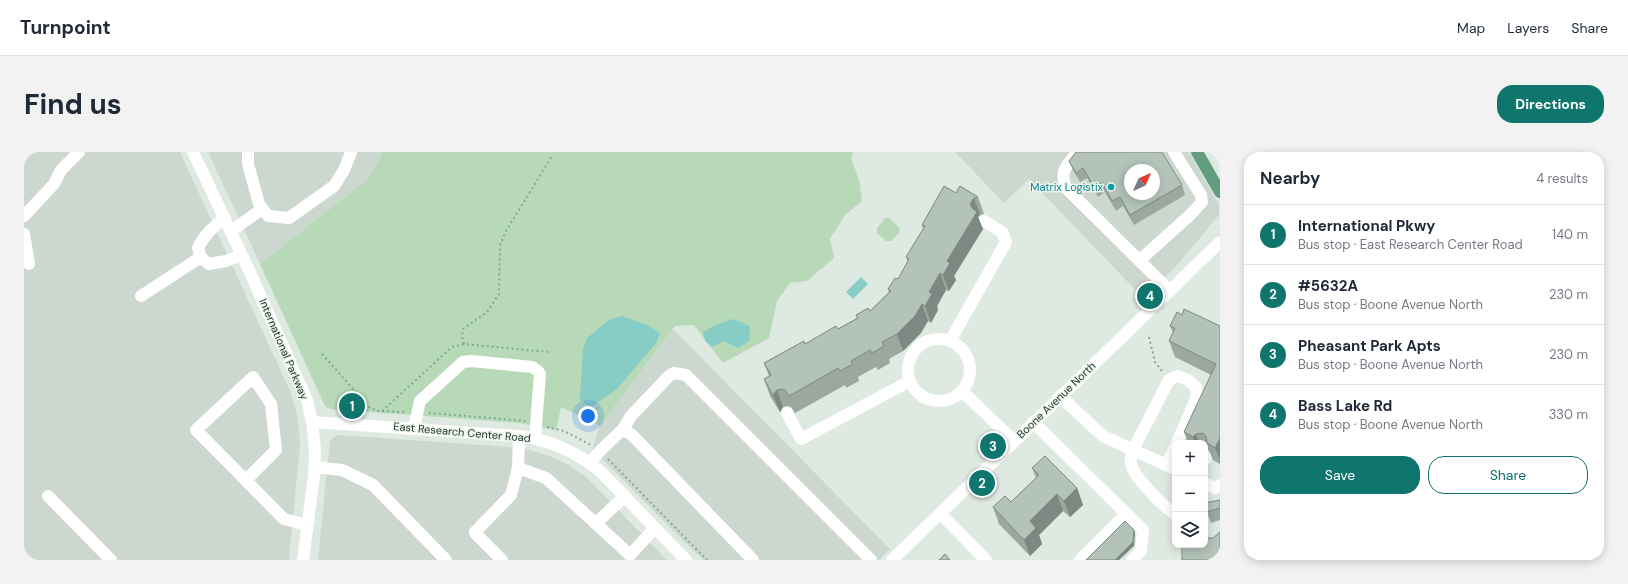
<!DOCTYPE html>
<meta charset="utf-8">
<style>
body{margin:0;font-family:"DM Sans",sans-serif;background:#f2f2f3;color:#1f2937}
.controls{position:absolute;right:12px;bottom:12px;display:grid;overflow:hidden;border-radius:8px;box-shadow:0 2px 10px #0003}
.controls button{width:36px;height:36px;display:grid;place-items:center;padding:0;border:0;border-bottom:1px solid #e0e1e3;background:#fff;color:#1f2937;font:20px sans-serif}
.compass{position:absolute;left:1100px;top:12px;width:36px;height:36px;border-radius:50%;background:#fff;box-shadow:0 2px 10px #0003;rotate:45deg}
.you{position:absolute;left:564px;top:264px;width:14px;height:14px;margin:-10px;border:3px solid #fff;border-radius:50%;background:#1a73e8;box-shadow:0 0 0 6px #1a73e833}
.badge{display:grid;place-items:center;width:26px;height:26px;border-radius:50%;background:#0f766e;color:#fff;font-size:13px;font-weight:700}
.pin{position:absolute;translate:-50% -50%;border:2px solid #fff;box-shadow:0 1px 4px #0006}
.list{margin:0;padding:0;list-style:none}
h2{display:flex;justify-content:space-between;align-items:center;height:52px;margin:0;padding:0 16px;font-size:17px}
h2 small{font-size:13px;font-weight:400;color:#747a83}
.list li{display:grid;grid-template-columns:26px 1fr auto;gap:12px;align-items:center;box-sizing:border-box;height:60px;padding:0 16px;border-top:1px solid #e0e1e3}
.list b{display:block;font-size:15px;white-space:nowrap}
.list p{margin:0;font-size:13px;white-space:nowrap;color:#747a83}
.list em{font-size:13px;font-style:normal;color:#747a83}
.actions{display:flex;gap:8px;padding:12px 16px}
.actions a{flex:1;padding:9px 0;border:1px solid #0f766e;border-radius:16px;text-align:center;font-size:14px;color:#0f766e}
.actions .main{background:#0f766e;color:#fff}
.icon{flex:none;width:22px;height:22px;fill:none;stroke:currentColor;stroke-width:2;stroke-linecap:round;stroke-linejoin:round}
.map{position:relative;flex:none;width:1196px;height:408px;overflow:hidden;border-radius:16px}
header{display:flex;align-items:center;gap:24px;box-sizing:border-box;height:56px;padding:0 20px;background:#fff;border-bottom:1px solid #e0e1e3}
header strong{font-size:19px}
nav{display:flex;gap:22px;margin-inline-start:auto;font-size:14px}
.intro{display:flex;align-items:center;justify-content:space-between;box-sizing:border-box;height:96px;padding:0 24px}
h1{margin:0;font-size:28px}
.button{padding:10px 18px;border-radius:16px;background:#0f766e;color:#fff;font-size:14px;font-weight:700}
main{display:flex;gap:24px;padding:0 24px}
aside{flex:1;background:#fff;border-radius:16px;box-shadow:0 2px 10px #0003}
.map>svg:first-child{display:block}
.built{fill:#ccd8cf;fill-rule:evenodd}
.green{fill:#b7d9b7}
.water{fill:#87ccc5}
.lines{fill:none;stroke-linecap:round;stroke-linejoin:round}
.path{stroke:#7fab92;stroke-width:2;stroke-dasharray:2 3;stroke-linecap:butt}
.minor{stroke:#fff;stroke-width:12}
.major{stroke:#649c7f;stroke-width:12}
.wall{fill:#9aa89f}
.shaded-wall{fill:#7d8882}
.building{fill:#b3c3b9;stroke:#7d8882;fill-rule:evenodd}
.culture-dot{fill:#0f9aa8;stroke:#eef6ef;stroke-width:1.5}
.labels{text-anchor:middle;stroke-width:3;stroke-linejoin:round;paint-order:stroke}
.culture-label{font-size:11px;fill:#0d838f;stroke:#eef6ef;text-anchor:end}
.street-label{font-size:11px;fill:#20372b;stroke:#eef6ef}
</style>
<header>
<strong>Turnpoint</strong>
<nav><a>Map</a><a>Layers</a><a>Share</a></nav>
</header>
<div class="intro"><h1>Find us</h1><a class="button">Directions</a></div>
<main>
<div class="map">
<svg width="1196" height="408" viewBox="0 0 1196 408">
<rect width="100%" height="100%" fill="#dee9e1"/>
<path class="built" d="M0 0H156L266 239 273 263 276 292 265 408H0Z
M184 0H359L344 27 236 112Z
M931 0H1165L1195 53V63L1156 110 1120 147 1005 27 980 51ZM1106 18H1130V42H1106Z
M649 177 866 397 855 408H679L568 297 576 274Z
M313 283 499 296 523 303 545 313 562 325 643 408H294L306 289Z"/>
<path class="green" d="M359 0H829L827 6 836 31 838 49 821 63 806 87 810 106 783 129 766 131 753 149 745 186 699 211 670 173 651 174 576 274 537 255 532 278 495 271 307 257 302 255 300 252 236 112 344 27Z
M861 66H865L875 75 876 79 868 89H862L853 81V76Z"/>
<path class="water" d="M837 125 844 132 829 147 822 140Z
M598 164 623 173 636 181 633 190 593 237 567 255 556 248 559 197 563 186 586 167Z
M709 167 726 174 725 189 714 196 700 189 688 195 681 189 679 180 692 173Z"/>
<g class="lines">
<path class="path" d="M1125 185 1131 210 1138 219
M440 192 438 184 439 177 463 160 475 142 476 93 482 79 528 4
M298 202 345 255 353 259 382 260
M358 259 428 195 440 192 524 200
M405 261 502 269
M523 275 540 279 567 293
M584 307 683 408"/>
<path class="minor" d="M169 0 224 116 283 248 288 270 291 298 290 324 279 408
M224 0V12L235 52 244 64 265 66 310 34 320 18 327 0
M1054 0C1043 14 1034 19 1043 37L1146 139
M0 64 30 32 37 18 55 0
M201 66C189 75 180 83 174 96L177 106 185 112 202 109 218 103
M207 79 238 57
M0 82 5 112
M1116 108 1166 63 1178 50 1177 43 1150 0
M117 144 177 105
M884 218a31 31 0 1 1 62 0a31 31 0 1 1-62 0Z
M926 189 982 90 978 80 960 69
M939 240 990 289
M1036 244 1079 284 1151 317
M763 261 777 287 886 229
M288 270 495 284C527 288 553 300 577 320L662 408
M1009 270 1119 378 1117 399 1108 408
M390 276 396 249 439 210 447 209 508 215 514 219 516 222 511 286
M599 277 607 264 645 224 650 221 662 223 847 408
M495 284 494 316 522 326 606 403 631 376
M1181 307 1182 305
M566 311 575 300 599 277 609 284 729 408
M1143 313 1151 295
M290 315 318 318 349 333 422 408
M222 328 252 298 247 252 229 225 172 278 260 367 283 373
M1181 331 1191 336 1196 333
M24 344 87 408
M916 361 962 408
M1151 362C1139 354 1108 324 1107 310 1106 306 1108 301 1109 298L1145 228 1154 224 1164 228 1172 235 1173 245 1153 291
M572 371 601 344
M478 408 451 381V380L487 343 494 316
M868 408 1196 90
M1056 408 1102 362"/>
<path class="major" d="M1173 0 1196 40"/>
</g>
<path class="wall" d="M1045 9 1158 33 1161 43 1110 73 1099 54 1092 59 1081 40 1074 45 1063 26 1056 30 1049 18Z
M932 41 954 45 960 62 956 63 954 65 959 77 930 124 932 128 925 139 922 138 913 154 914 158 907 171 904 169 897 181 879 199 865 207 866 211 854 218 852 215 834 225 835 229 822 236 821 233 771 261 767 255 763 254 759 255 756 260 746 244 740 227 745 224 740 211 814 177 833 166 832 163 846 159 865 140 864 137 874 127 884 110 882 105 899 77 898 73Z
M1158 163 1196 174V312L1189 308 1185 298H1181V291H1164L1160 280 1187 223 1151 205 1145 189 1149 180 1146 174Z
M1008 316 1053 336 1059 353 1046 365 1039 359 1015 383 1018 392 1006 404 975 372 969 355 987 350 1012 326Z
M1196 348V368L1187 371 1183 360Z"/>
<path class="shaded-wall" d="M950 46 956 63 954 65 959 77 930 124 932 128 925 139 919 123 923 109 948 56 946 52Z
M916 121 922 138 913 154 914 158 907 171 901 154 905 140Z
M898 152 904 169 897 181 879 199 873 182Z
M753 238 759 255 756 260 749 243Z
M1172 282 1175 291H1171L1169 285Z
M1196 286V308L1191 296Z
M1053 336 1059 353 1046 365 1040 349Z
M1033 342 1039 359 1015 383 1018 392 1006 404 1000 388 1006 369Z
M1110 378 1111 382 1110 394 1095 408H1091Z"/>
<path class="building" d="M1052 0H1138L1158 33 1106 63 1096 45 1088 49 1078 31 1070 35 1059 16 1052 21 1045 9ZM1106 18H1130V42H1106Z
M920 34 932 41 936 34 954 45 950 46 946 52 948 56 953 60 923 109 926 111 919 123 916 121 905 140 908 142 901 154 898 152 891 164 873 182 858 190 860 194 848 201 846 198 827 209 829 212 816 219 814 216 765 244 761 238 757 237 753 238 749 243 740 227 747 223 740 211 780 189 781 192 812 174 814 177 834 166 832 163 844 156 846 159 867 139 864 137 871 126 874 127 885 107 882 105 901 74 898 73Z
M1160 157 1196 174V286L1191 296 1183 291 1182 284 1179 281 1172 282 1169 285 1160 280 1192 212 1145 189 1151 176 1146 174 1153 160 1158 163Z
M1021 304 1053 336 1040 349 1033 342 1006 369 1012 376 1000 388 969 355 981 344 987 350 1015 323 1008 316Z
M1196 348V356L1183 360 1181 351Z
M1101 369 1110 378 1109 390 1091 408H1062Z
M1196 380V408H1158V393H1181V386H1189Z
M921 402 926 408H915Z"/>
<circle class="culture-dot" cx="1087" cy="35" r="4"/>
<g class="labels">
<g class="culture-label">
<text x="1079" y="39">Matrix Logistix</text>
</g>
<g class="street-label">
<text transform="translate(260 197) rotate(67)" y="4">International Parkway</text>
<text transform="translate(1032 248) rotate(-44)" y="4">Boone Avenue North</text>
<text transform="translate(438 280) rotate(5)" y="4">East Research Center Road</text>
</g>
</g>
</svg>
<div class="controls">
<button>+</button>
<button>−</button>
<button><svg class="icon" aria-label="layers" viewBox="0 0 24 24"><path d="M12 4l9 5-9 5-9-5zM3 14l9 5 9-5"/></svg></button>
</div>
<svg class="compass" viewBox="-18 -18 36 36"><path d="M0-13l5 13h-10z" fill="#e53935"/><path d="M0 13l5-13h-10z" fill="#747a83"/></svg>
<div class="you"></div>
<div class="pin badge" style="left:328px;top:254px">1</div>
<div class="pin badge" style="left:958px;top:331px">2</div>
<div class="pin badge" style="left:969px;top:294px">3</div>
<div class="pin badge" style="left:1126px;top:144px">4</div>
</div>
<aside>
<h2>Nearby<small>4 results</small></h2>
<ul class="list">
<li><span class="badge">1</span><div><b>International Pkwy</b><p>Bus stop · East Research Center Road</p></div><em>140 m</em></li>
<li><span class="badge">2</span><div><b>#5632A</b><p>Bus stop · Boone Avenue North</p></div><em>230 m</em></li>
<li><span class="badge">3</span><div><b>Pheasant Park Apts</b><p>Bus stop · Boone Avenue North</p></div><em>230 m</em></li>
<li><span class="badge">4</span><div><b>Bass Lake Rd</b><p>Bus stop · Boone Avenue North</p></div><em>330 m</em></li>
</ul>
<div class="actions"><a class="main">Save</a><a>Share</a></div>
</aside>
</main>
